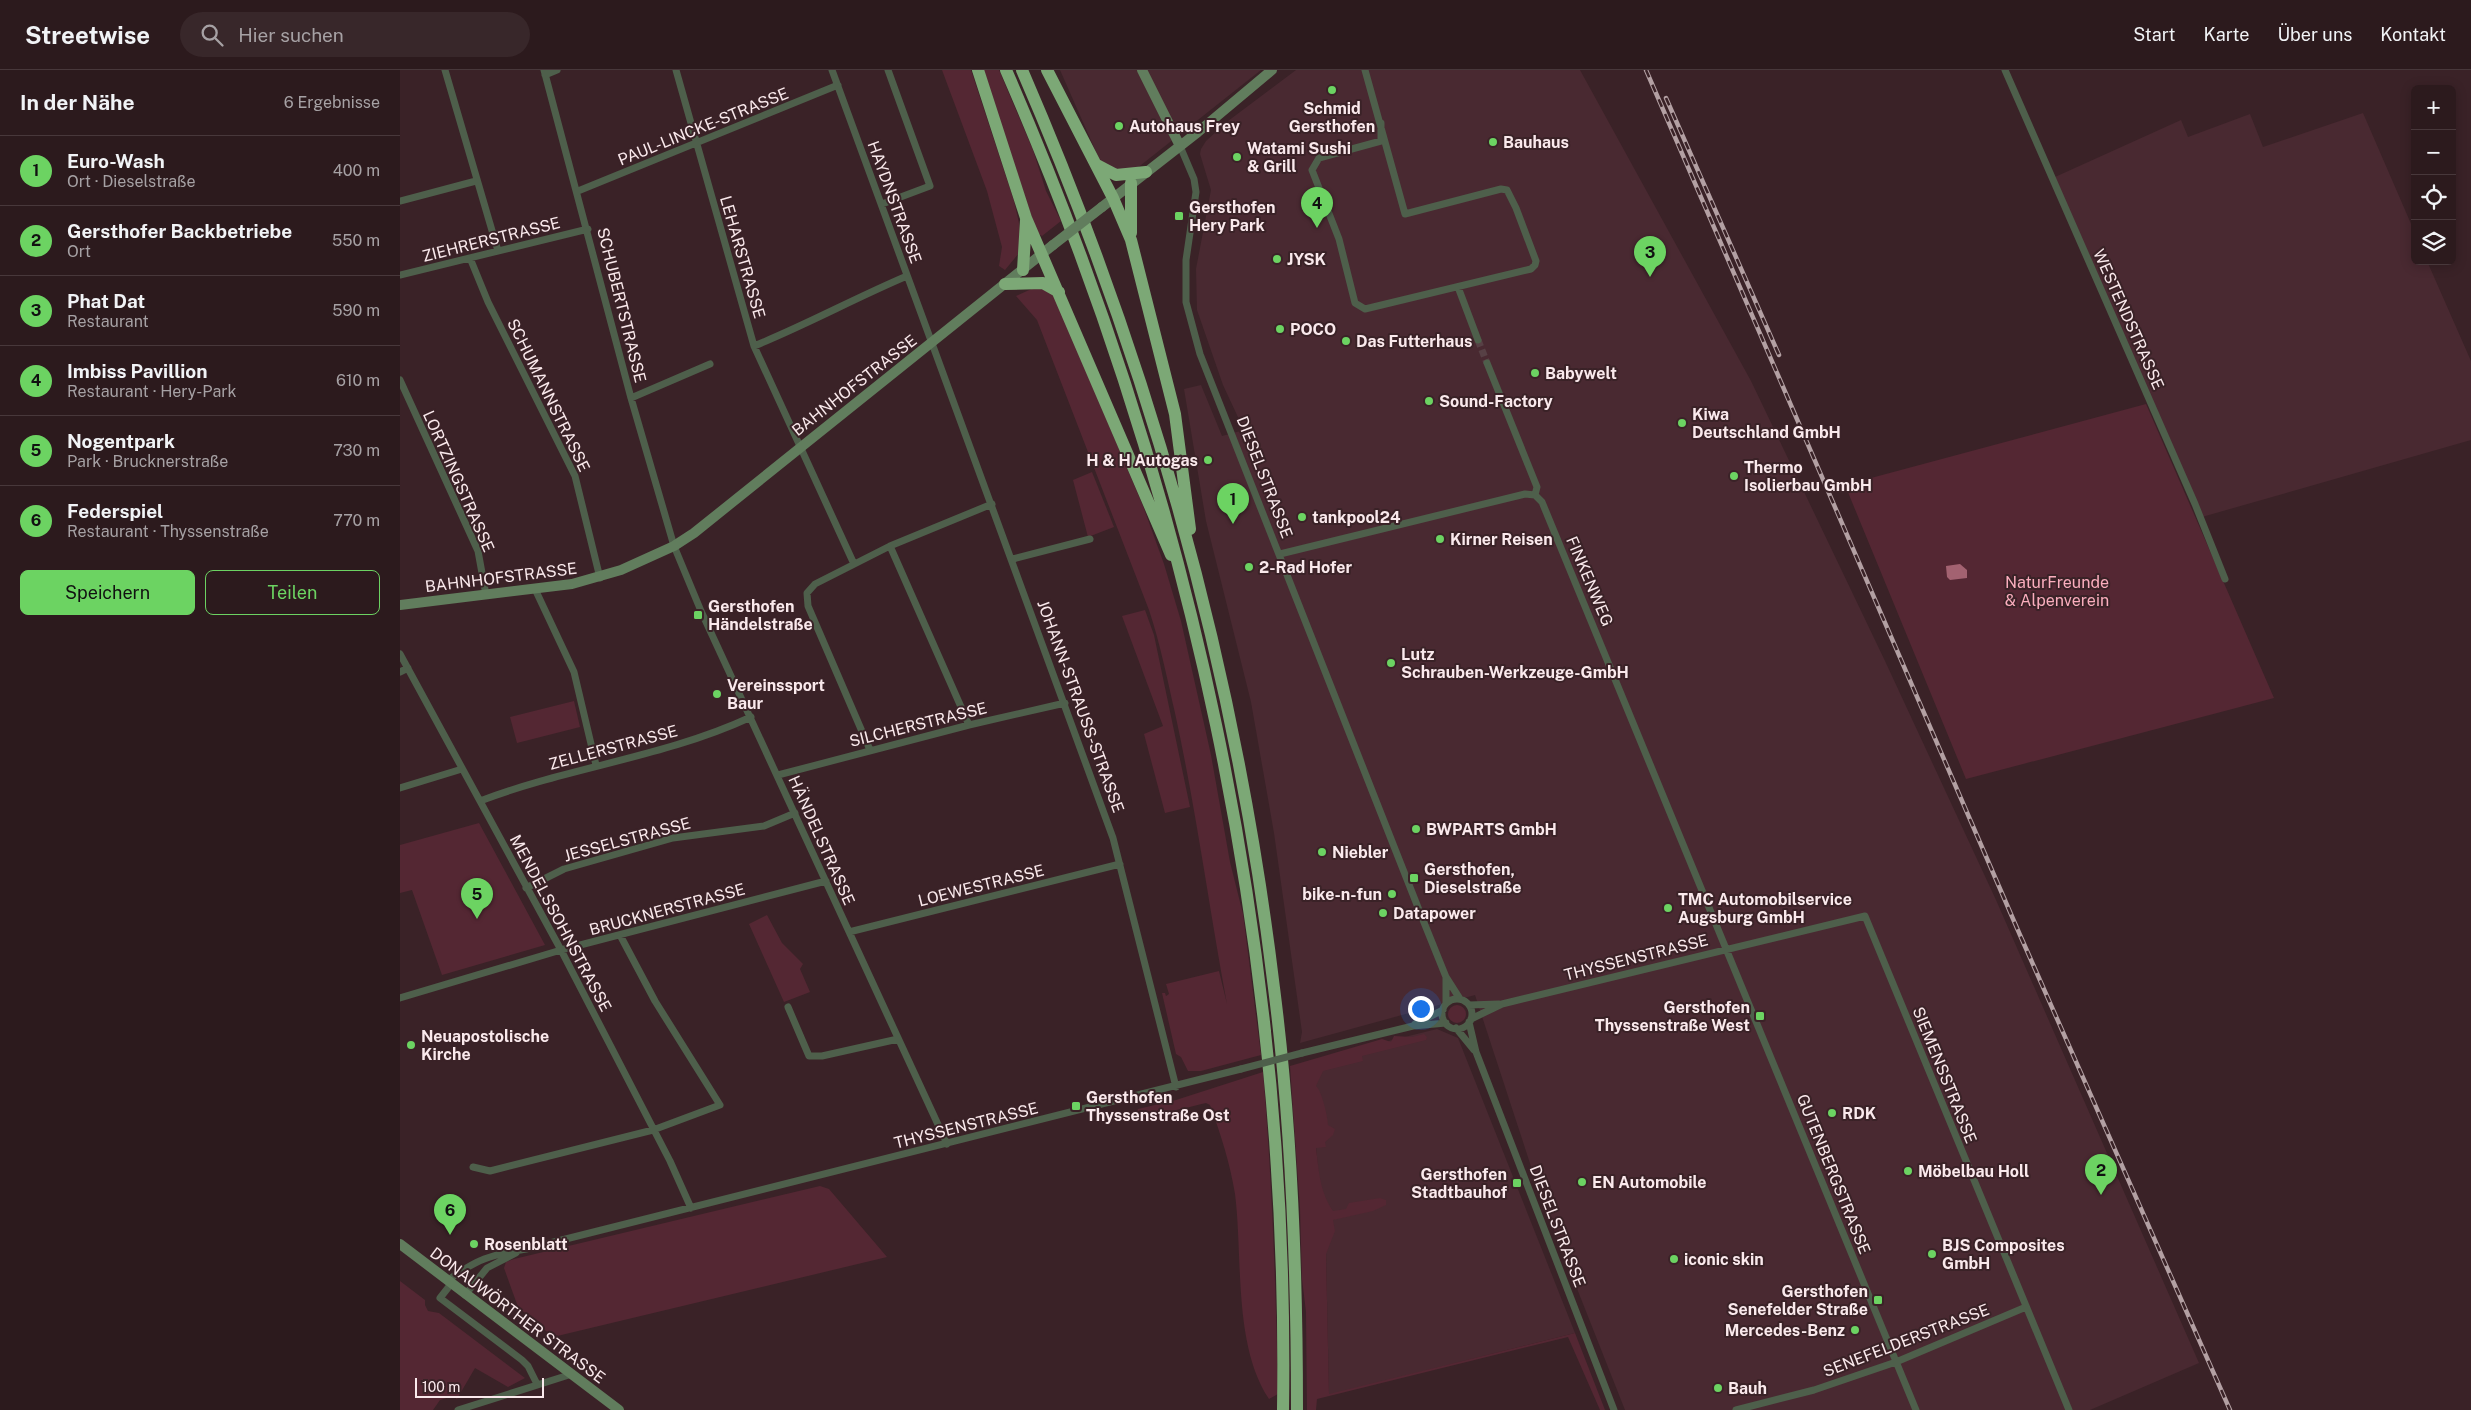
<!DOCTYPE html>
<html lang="de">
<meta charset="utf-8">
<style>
body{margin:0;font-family:"Public Sans",sans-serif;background:#38272a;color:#f1f3f6}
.controls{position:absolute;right:15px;top:15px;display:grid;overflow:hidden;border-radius:8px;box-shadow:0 2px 12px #0003}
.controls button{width:45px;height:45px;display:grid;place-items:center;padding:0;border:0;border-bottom:1px solid #48383b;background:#2c1a1d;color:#f1f3f6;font:25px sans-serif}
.scale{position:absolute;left:15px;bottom:12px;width:129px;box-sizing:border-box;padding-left:5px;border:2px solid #fae9ec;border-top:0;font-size:14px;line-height:18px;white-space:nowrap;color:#fae9ec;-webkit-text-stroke:4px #3a2227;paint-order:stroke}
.you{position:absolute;left:1020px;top:938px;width:18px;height:18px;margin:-12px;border:4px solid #fff;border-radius:50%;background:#1a73e8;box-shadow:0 0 0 8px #1a73e833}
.badge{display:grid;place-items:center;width:32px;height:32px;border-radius:50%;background:#6cd362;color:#111;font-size:16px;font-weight:700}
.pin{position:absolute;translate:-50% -41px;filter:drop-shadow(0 1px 2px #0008)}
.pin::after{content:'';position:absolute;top:26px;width:18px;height:15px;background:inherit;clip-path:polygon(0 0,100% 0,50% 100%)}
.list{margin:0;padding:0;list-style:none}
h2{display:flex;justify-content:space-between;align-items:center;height:65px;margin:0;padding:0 20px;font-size:21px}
h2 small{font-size:16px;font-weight:400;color:#a6a1a4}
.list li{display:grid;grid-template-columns:32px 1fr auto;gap:15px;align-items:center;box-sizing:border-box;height:70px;padding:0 20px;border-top:1px solid #48383b}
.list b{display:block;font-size:19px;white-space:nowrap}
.list p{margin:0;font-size:16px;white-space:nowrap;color:#a6a1a4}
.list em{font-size:16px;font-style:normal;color:#a6a1a4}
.actions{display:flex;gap:10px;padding:15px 20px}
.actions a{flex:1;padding:11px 0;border:1px solid #6cd362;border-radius:8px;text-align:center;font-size:18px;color:#6cd362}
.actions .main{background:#6cd362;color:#111}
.icon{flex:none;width:28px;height:28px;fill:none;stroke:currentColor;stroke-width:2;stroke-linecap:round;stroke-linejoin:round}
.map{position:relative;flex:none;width:2071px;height:1340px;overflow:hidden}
header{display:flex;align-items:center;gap:30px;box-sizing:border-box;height:70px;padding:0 25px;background:#2c1a1d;border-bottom:1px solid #48383b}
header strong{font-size:24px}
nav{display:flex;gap:28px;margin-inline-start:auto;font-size:18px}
.search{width:350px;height:45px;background:#38272a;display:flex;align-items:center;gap:12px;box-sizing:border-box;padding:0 18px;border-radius:28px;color:#a6a1a4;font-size:19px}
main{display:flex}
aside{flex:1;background:#2c1a1d}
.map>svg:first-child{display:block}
.built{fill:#492931}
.green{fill:#542733}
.water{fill:#a36271}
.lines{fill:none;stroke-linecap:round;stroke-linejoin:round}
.street-tunnel{stroke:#574045;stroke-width:7;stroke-dasharray:7 3.5;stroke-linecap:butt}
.street{stroke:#4e5f4b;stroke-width:7}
.secondary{stroke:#617d5d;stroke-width:10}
.highway{stroke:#7ca876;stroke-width:12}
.rail-casing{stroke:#b3a0a3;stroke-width:4.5}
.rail{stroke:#3a2227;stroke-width:2.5;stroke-dasharray:8;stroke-linecap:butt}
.street-bridge{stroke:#4e5f4b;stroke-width:7}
.secondary-bridge{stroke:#617d5d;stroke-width:10}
.poi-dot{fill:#6cd362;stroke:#3a2227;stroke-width:2}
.labels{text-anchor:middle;stroke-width:4;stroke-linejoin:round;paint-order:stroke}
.poi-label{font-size:16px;font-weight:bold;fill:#fae9ec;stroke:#3a2227;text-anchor:start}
.street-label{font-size:16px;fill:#fae9ec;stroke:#3a2227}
.park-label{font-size:16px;fill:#faadbd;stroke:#3a2227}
</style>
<header>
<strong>Streetwise</strong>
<div class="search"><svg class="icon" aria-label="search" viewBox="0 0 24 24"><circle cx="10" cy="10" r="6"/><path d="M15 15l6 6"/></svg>Hier suchen</div>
<nav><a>Start</a><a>Karte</a><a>Über uns</a><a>Kontakt</a></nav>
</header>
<main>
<aside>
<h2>In der Nähe<small>6 Ergebnisse</small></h2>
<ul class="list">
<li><span class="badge">1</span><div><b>Euro-Wash</b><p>Ort · Dieselstraße</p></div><em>400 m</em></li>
<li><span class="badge">2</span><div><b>Gersthofer Backbetriebe</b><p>Ort</p></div><em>550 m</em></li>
<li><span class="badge">3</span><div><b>Phat Dat</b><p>Restaurant</p></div><em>590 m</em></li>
<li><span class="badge">4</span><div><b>Imbiss Pavillion</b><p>Restaurant · Hery-Park</p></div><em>610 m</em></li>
<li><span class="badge">5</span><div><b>Nogentpark</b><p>Park · Brucknerstraße</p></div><em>730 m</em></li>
<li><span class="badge">6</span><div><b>Federspiel</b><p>Restaurant · Thyssenstraße</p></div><em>770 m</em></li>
</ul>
<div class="actions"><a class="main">Speichern</a><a>Teilen</a></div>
</aside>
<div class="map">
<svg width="2071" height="1340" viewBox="0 0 2071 1340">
<rect width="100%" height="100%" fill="#3a2227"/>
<path class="built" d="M660 0H861L736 99 715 100 701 93Z
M896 0H1180L1351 311 1485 591 1596 830 1799 1293 1690 1340H1225L1142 1130 1075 925 900 973 902 962 874 763 851 632 806 451 784 319 801 315 822 366 844 360 823 315 797 240 796 199 811 120 800 84 801 79 806 71 828 51Z
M1963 43 2015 163V191H2027L2071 291V370L1802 447 1655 107 1781 50 1788 67 1850 44 1863 77Z
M1037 959 1058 968 1175 1263 929 1325 926 1184 908 991Z"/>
<path class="green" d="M542 0H571L614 131 619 153 621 173 619 183 605 200 599 196 602 177 587 121Z
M583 0H599L633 80 646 121 661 151 642 166 637 163Z
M638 216 654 225 743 436 764 494 781 551 811 685 830 792 843 844 861 985 801 1001H788L781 987 776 984 762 923H765L766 926 769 924 766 914 819 901 827 934C809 837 796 739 775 643 767 608 760 573 749 540L637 250 616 226Z
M1746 334 1874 628 1566 709 1445 415Z
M692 402 714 457 688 467 673 410Z
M745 540 754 565 790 737 765 743 744 664 763 656 722 546Z
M174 631 180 657 117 673 110 647Z
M79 753 145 875 42 905 12 820 0 823V775Z
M367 845 382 873 403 894 400 899 410 922 384 932 349 854Z
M1048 944a9 9 0 1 1 18 0a9 9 0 1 1-18 0Z
M1024 964 1027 967 1026 970 962 986 963 991 923 1001 916 1016C922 1021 928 1048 928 1055L935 1059 933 1065 925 1072 926 1077 916 1078C919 1102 920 1122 933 1141L946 1139 949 1133 980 1128 986 1130V1135L973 1141 933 1150 935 1161 926 1184 929 1324 1175 1263 1205 1340H1200L1168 1267 917 1329 916 1340H907L906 1242 902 1209 900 1138 890 996 982 969 991 972 994 966 1012 967Z
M863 1002C872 1110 876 1217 878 1324L869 1329C833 1275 843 1187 835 1124 830 1093 821 1065 810 1035L806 1033C785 1038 759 1046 737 1042L738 1039 776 1030Z
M420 1116 429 1119 487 1187 153 1267 118 1237 104 1198 106 1192 114 1189Z
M0 1211 25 1230V1235L28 1241 39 1243 125 1308 108 1317 75 1298 57 1329 53 1326 40 1330 33 1340H0Z"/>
<path class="water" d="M1560 494 1567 500V508L1550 510 1547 507 1546 496Z"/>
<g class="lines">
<path class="street-tunnel" d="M1078 270 1087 293"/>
<path class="street" d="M45 0 98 181
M144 0 231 328 274 476 301 541 547 1074
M276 0 354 276 454 494
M432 0 713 768 776 1017
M965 0 1005 144 1101 119 1107 120 1116 138 1136 191 1135 195 1131 199 965 239 955 233 939 169 912 100 919 88 981 71V53
M1605 0 1795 434 1825 509
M145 5 157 0
M780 76 794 109 796 122 786 190V232L800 284 1021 845 1046 907 1060 929
M178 121 438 15
M0 131 76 111
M482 134 530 116 488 0
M70 188 88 232 175 406 200 508
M0 205 188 159
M1058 217 1078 270
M354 276C406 255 455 228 507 206
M1087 293 1137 417 1135 425
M0 310 78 481 86 525
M231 328 310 294
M490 476 569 655
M880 484 1125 424 1135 425 1142 432 1516 1340
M613 489 690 469
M135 519 174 602 196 695
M0 584 161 880 270 1091 291 1138
M0 602 8 598
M470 680 408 536 407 523 415 514 490 476 592 434
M378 705 569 655 665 633
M0 718 62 699
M80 731C169 697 265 687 351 647
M126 818 164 799 273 768 364 756 395 743
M449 862 720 794
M1046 907V933
M0 928 161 880 426 811
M1042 944a15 15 0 1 1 30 0a15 15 0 1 1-30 0Z
M1069 935 1099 934
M388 937 409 986H422L498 969
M1071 949 1102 934 1465 846 1669 1340
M1069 952 1076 982 1214 1340
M1015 954 1043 940
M1056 958 1074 980
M902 983 1013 956 1046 953
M73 1097 90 1101 253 1060 320 1035 255 931 220 865
M47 1211C77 1189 90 1185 126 1179L841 999
M51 1214 40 1228 122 1290 128 1296 137 1314
M65 1225 87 1198 116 1183
M58 1340 172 1304
M1336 1340 1414 1320 1496 1292 1626 1237"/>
<path class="secondary" d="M742 0 780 76
M702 137 798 62 872 0
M0 535 172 514 221 500 274 476 294 463 653 175
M0 1174 219 1340"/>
<path class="highway" d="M578 0 626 148 771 485
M606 0C790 422 890 879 883 1340
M622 0C749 293 836 601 874 918 892 1058 897 1199 897 1340
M647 0 713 128 731 170 775 344 790 459
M697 95 716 105 746 102
M731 163V113
M623 200 626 150
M605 214 643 213 659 222"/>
<g class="rail-casing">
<path id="rail" d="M1246 0 1620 865 1830 1340
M1266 28 1379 285"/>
</g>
<use href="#rail" class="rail"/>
<path class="street-bridge" d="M841 999 902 983"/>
<path class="secondary-bridge" d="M653 175 702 137"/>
</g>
<g class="poi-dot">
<circle cx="932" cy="20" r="5"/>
<circle cx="719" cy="56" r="5"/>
<circle cx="1093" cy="72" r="5"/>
<circle cx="837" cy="87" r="5"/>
<rect x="774" y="141" width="10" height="10" rx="2.5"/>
<circle cx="877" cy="189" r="5"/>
<circle cx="880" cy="259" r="5"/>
<circle cx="946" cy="271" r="5"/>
<circle cx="1135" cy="303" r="5"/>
<circle cx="1029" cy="331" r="5"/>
<circle cx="1282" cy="353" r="5"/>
<circle cx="808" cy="390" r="5"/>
<circle cx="1334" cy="406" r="5"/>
<circle cx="902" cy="447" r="5"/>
<circle cx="1040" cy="469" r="5"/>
<circle cx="849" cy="497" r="5"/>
<rect x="293" y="540" width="10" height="10" rx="2.5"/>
<circle cx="991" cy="593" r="5"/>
<circle cx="317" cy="624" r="5"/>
<circle cx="1016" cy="759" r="5"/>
<circle cx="922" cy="782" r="5"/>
<rect x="1009" y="803" width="10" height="10" rx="2.5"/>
<circle cx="992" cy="824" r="5"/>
<circle cx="1268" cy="838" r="5"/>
<circle cx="983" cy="843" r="5"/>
<rect x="1355" y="941" width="10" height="10" rx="2.5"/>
<circle cx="11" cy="975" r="5"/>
<rect x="671" y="1031" width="10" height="10" rx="2.5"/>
<circle cx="1432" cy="1043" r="5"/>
<circle cx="1508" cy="1101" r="5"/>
<circle cx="1182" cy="1112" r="5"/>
<rect x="1112" y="1108" width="10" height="10" rx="2.5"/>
<circle cx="74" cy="1174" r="5"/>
<circle cx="1532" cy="1184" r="5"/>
<circle cx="1274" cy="1189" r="5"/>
<rect x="1473" y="1225" width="10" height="10" rx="2.5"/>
<circle cx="1455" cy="1260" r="5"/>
<circle cx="1318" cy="1318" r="5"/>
</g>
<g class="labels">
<g class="poi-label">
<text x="932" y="44" text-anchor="middle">Schmid<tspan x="932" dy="18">Gersthofen</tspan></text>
<text x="729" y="62">Autohaus Frey</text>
<text x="1103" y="78">Bauhaus</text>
<text x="847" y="84">Watami Sushi<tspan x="847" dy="18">&amp; Grill</tspan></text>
<text x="789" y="143">Gersthofen<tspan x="789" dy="18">Hery Park</tspan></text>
<text x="887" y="195">JYSK</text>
<text x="890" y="265">POCO</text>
<text x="956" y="277">Das Futterhaus</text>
<text x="1145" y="309">Babywelt</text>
<text x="1039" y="337">Sound-Factory</text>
<text x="1292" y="350">Kiwa<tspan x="1292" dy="18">Deutschland GmbH</tspan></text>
<text x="798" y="396" text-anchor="end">H &amp; H Autogas</text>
<text x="1344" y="403">Thermo<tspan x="1344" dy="18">Isolierbau GmbH</tspan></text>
<text x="912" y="453">tankpool24</text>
<text x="1050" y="475">Kirner Reisen</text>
<text x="859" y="503">2-Rad Hofer</text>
<text x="308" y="542">Gersthofen<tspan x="308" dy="18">Händelstraße</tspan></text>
<text x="1001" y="590">Lutz<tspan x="1001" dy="18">Schrauben-Werkzeuge-GmbH</tspan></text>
<text x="327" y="621">Vereinssport<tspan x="327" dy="18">Baur</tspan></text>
<text x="1026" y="765">BWPARTS GmbH</text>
<text x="932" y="788">Niebler</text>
<text x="1024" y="805">Gersthofen,<tspan x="1024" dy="18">Dieselstraße</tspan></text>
<text x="982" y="830" text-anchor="end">bike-n-fun</text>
<text x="1278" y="835">TMC Automobilservice<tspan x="1278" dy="18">Augsburg GmbH</tspan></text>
<text x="993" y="849">Datapower</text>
<text x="1350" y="943" text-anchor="end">Gersthofen<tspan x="1350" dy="18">Thyssenstraße West</tspan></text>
<text x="21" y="972">Neuapostolische<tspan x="21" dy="18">Kirche</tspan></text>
<text x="686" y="1033">Gersthofen<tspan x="686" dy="18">Thyssenstraße Ost</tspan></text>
<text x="1442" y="1049">RDK</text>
<text x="1518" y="1107">Möbelbau Holl</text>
<text x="1107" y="1110" text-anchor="end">Gersthofen<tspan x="1107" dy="18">Stadtbauhof</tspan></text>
<text x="1192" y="1118">EN Automobile</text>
<text x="84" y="1180">Rosenblatt</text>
<text x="1542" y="1181">BJS Composites<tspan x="1542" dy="18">GmbH</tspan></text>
<text x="1284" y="1195">iconic skin</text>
<text x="1468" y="1227" text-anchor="end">Gersthofen<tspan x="1468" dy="18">Senefelder Straße</tspan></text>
<text x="1445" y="1266" text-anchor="end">Mercedes-Benz</text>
<text x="1328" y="1324">Bauh</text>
</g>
<g class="street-label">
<text transform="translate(303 56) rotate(-22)" y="6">PAUL-LINCKE-STRASSE</text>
<text transform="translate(495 132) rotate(70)" y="6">HAYDNSTRASSE</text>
<text transform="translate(91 169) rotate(-14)" y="6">ZIEHRERSTRASSE</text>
<text transform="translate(343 187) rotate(74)" y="6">LEHARSTRASSE</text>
<text transform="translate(222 235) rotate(76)" y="6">SCHUBERTSTRASSE</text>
<text transform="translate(1729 249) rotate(66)" y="6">WESTENDSTRASSE</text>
<text transform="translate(454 315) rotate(-38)" y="6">BAHNHOFSTRASSE</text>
<text transform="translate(149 325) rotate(64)" y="6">SCHUMANNSTRASSE</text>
<text transform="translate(865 407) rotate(69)" y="6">DIESELSTRASSE</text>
<text transform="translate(59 411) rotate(66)" y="6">LORTZINGSTRASSE</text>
<text transform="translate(101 507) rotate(-7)" y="6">BAHNHOFSTRASSE</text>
<text transform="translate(1190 511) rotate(67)" y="6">FINKENWEG</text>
<text transform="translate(681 636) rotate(70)" y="6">JOHANN-STRAUSS-STRASSE</text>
<text transform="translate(518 654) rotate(-14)" y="6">SILCHERSTRASSE</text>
<text transform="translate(213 677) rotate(-15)" y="6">ZELLERSTRASSE</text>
<text transform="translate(227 769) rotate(-15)" y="6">JESSELSTRASSE</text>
<text transform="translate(422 770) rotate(66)" y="6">HÄNDELSTRASSE</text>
<text transform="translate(581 815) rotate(-14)" y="6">LOEWESTRASSE</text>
<text transform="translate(267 839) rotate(-15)" y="6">BRUCKNERSTRASSE</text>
<text transform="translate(161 853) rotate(62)" y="6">MENDELSSOHNSTRASSE</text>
<text transform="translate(1236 887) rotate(-14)" y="6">THYSSENSTRASSE</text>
<text transform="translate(1545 1005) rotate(68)" y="6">SIEMENSSTRASSE</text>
<text transform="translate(566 1055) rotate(-14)" y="6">THYSSENSTRASSE</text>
<text transform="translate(1434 1104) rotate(68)" y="6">GUTENBERGSTRASSE</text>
<text transform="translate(1158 1156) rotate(69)" y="6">DIESELSTRASSE</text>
<text transform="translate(118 1245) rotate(37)" y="6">DONAUWÖRTHER STRASSE</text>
<text transform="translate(1506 1270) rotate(-21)" y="6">SENEFELDERSTRASSE</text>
</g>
<g class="park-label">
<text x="1657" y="518">NaturFreunde<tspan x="1657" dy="18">&amp; Alpenverein</tspan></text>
</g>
</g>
</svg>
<div class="controls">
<button>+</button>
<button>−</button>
<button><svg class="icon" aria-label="locate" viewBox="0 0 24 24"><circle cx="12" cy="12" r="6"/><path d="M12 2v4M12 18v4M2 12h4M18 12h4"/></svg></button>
<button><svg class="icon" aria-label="layers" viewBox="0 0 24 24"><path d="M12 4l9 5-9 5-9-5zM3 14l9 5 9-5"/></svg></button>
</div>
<div class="scale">100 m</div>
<div class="you"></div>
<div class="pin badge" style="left:833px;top:454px">1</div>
<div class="pin badge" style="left:1701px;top:1125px">2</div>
<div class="pin badge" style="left:1250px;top:207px">3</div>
<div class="pin badge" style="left:917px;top:158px">4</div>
<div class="pin badge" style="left:77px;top:849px">5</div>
<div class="pin badge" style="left:50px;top:1165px">6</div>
</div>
</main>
